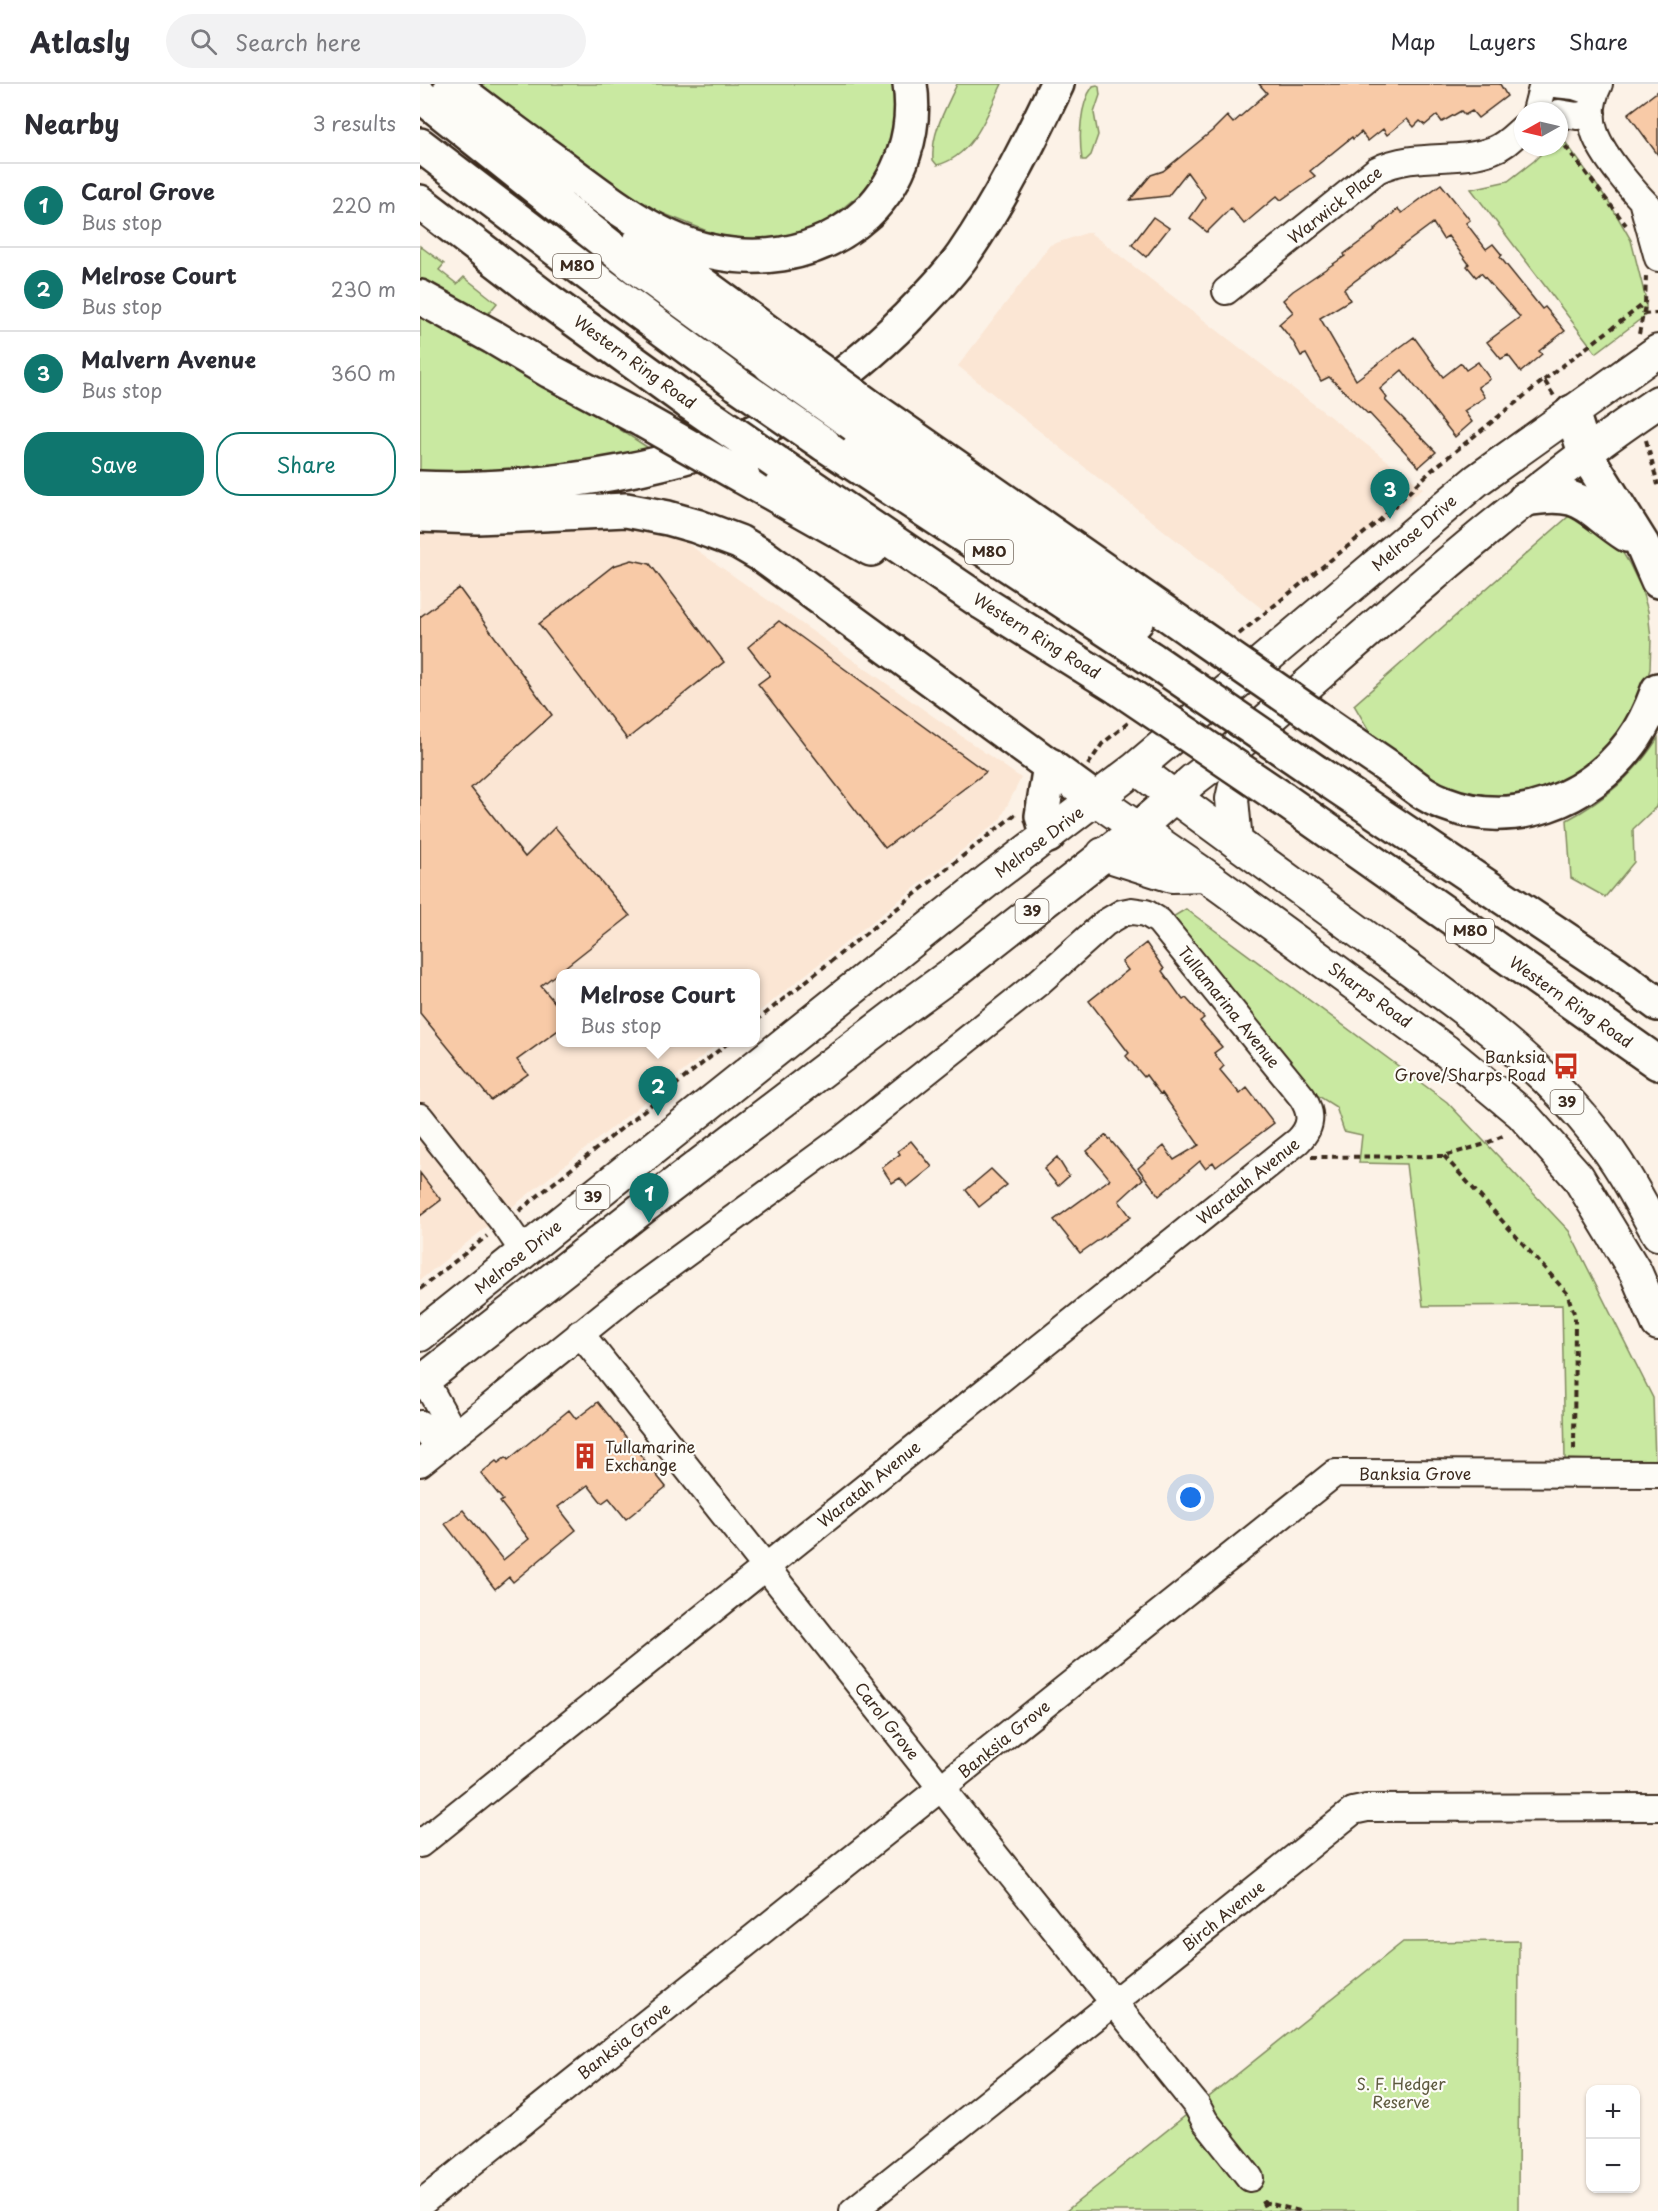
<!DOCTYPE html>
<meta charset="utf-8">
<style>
body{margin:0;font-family:"Playpen Sans",sans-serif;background:#f2f2f3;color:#2b2b33}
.controls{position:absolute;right:18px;bottom:18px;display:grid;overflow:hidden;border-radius:12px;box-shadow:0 2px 4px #0004}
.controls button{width:54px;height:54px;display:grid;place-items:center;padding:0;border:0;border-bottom:2px solid #e1e1e2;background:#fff;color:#2b2b33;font:30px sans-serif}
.compass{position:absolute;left:1094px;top:18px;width:54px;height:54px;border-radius:50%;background:#fff;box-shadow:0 2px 4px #0004;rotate:262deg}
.you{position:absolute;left:771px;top:1414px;width:21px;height:21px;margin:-15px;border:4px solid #fff;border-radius:50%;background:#1a73e8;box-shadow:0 0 0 9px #1a73e833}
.badge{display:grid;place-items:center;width:39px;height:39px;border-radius:50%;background:#0f766e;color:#fff;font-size:20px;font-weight:700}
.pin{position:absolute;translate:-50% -50px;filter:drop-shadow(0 2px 3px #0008)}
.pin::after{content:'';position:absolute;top:32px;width:21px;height:18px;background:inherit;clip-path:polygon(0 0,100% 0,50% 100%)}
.popup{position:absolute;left:136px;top:885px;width:204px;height:78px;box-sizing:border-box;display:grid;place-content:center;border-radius:12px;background:#fff;filter:drop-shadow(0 2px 4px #0005);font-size:20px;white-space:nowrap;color:#7c7c81}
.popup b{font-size:22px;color:#2b2b33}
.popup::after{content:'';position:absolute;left:50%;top:100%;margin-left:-12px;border:12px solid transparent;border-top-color:#fff}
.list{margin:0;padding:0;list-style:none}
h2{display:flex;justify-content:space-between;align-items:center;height:78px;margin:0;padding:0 24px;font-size:26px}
h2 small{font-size:20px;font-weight:400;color:#7c7c81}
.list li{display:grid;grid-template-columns:39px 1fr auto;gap:18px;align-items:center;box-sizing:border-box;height:84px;padding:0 24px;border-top:2px solid #e1e1e2}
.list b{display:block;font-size:22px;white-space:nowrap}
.list p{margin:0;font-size:20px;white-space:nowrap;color:#7c7c81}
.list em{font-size:20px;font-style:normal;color:#7c7c81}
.actions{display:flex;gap:12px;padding:18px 24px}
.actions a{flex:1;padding:14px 0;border:2px solid #0f766e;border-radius:24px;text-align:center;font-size:21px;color:#0f766e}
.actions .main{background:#0f766e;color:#fff}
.icon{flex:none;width:33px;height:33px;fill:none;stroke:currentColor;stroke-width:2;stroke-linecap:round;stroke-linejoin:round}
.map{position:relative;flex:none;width:1238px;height:2127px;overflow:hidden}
header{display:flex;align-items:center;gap:36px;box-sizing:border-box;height:84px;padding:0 30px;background:#fff;border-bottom:2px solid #e1e1e2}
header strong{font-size:28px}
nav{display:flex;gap:33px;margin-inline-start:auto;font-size:21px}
.search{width:420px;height:54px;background:#f2f2f3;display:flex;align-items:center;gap:15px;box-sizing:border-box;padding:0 21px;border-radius:33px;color:#7c7c81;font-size:22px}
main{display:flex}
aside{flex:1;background:#fff}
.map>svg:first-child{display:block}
.built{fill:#fbe6d4}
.green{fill:#c9e9a1;stroke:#828a60;stroke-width:1.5}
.building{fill:#f8caa7;stroke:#3b2a1e;stroke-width:1.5}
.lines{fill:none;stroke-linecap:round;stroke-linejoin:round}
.minor-casing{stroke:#3b2a1e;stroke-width:30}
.major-casing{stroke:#3b2a1e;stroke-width:36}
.highway-casing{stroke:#3b2a1e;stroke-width:38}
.path{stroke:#3b2a1e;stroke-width:4;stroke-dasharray:6 4.5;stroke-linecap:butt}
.minor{stroke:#fdfcf7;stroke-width:26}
.major{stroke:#fdfcf7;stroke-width:32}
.highway{stroke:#fdfcf7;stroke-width:33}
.highway-bridge-casing{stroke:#3b2a1e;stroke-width:38;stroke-linecap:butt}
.highway-bridge{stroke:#fdfcf7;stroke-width:33}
.labels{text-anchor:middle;stroke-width:4.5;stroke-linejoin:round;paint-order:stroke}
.shield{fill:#fdfcf7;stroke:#75695f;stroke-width:1.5}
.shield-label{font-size:15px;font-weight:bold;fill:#3b2a1e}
.street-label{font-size:16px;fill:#3b2a1e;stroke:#fdfcf7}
.poi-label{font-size:16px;fill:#3b2a1e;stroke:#fdfcf7;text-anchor:end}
.park-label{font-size:16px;fill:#5e5a3f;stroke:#fdfcf7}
</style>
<header>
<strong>Atlasly</strong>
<div class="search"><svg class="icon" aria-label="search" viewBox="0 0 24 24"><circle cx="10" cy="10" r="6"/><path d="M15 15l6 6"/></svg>Search here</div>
<nav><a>Map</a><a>Layers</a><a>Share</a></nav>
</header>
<main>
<aside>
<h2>Nearby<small>3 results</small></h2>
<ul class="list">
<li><span class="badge">1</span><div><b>Carol Grove</b><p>Bus stop</p></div><em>220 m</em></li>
<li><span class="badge">2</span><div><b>Melrose Court</b><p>Bus stop</p></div><em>230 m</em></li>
<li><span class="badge">3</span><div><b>Malvern Avenue</b><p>Bus stop</p></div><em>360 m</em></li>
</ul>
<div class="actions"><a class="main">Save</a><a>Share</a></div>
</aside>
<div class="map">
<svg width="1238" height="2127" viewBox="0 0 1238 2127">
<rect width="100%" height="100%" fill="#fcf2e7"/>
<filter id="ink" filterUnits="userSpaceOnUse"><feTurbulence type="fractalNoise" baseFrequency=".0167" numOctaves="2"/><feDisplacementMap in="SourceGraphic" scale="12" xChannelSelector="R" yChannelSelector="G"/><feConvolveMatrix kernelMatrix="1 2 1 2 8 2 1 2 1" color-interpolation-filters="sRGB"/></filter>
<g filter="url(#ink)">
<path class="built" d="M669 148 1003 404 846 528 538 282 630 161Z
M241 441 601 694 580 736 336 930V890H140V958L299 959 0 1196V442Z"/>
<path class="green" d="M58 0H479L474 46 466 71 457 89 441 109 406 138 374 152 342 157 297 151 217 119Z
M537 0H582C567 30 554 72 517 81L513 76C511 49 526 24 537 0Z
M677 1 679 3 680 11 674 29 678 51 671 71 666 76H662C659 54 659 21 673 2Z
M1146 59 1189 118 1211 156 1226 216V231L1176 269 1051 105 1088 97 1114 77 1128 63H1139V60Z
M0 162 24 180 19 186 37 200 44 193 77 219 68 230 0 197Z
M0 227 64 257 230 365C154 381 78 389 0 389Z
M1157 425 1200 464 1209 479 1221 504 1228 527 1231 555 1230 585 1221 617 1204 650 1154 696 1116 709 1082 713 1055 711 1020 700 955 657 934 621Z
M1238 654V715L1236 723 1213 745 1214 778 1185 813 1151 794 1147 736C1185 716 1214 691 1238 654Z
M766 825 1027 1018 1149 1147 1233 1314 1235 1378 1145 1375 1142 1221 1003 1222 986 1080 939 1079 942 1051 924 1047 916 1023 892 1008 751 834Z
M1099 1857 1098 2127H646L983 1858Z"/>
<path class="building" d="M839 0H1080L1087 12 1058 34 1052 27 1045 31 1041 27 1022 38 1017 31 1005 41 1000 37 994 43 987 35 967 51 963 45 948 57 941 48 933 55 932 53 890 87 895 92 861 116 857 112 824 140 811 124 787 148 770 134 785 113 767 88 748 112 710 116 731 91 743 87 792 47 807 32 813 39 847 9Z
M1238 7V71L1208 30Z
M1021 100 1050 136 1046 139 1066 165 1073 160 1082 171 1080 173 1122 225 1125 223 1145 247 1119 267 1122 270 1101 288 1088 271 1081 275 1067 258 1100 233 1061 189 1056 193 1047 182 1049 180 1028 152 1023 155 1013 139 924 205 930 216 900 234 936 296 994 253 1023 293 1041 279 1046 286 1058 278 1070 295 1058 303 1065 313 1044 327 1052 338 1035 353 982 286 960 305 967 314 965 316 1016 368 999 383 949 329 948 330 909 293 901 297 886 270 881 272 872 256 859 240 873 228 863 216 873 207 925 172 924 170 955 147 954 146 978 125 982 129Z
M733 133 749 144 726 173 712 161Z
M212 476 230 480 304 578 207 655 119 540 193 482Z
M39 504 132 631 51 704 105 773 135 743 210 832 121 902 141 926V944L97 976 108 990 71 1016 0 929V533Z
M359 537 566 688 465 764 338 600 350 591 328 563Z
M726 859 744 885 742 887 763 916 766 914 784 934 780 937 802 963 794 969 804 982 800 986 820 1010 827 1004 854 1039 796 1083 793 1078 785 1084 780 1077 739 1112 718 1084 744 1062 754 1076 779 1061 742 1009 740 1010 726 991 724 993 706 972 709 969 669 917 708 886 702 878Z
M686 1051 723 1095 699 1117 711 1133 660 1169 634 1136 690 1095 667 1067Z
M491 1057 512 1083 487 1103 480 1094 472 1099 462 1084 480 1070 478 1067Z
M637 1073 649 1092 638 1102 624 1085Z
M571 1085 587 1101 559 1123 546 1106Z
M0 1089 21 1116 0 1132Z
M178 1318 246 1403 206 1435 189 1414 182 1419 168 1401 138 1423 156 1446 93 1498 89 1493 75 1505 25 1440 43 1426 83 1476 109 1455 80 1418 83 1416 61 1389 76 1377 78 1379 86 1373 88 1376 149 1326 156 1335Z"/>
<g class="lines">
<g class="minor-casing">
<path id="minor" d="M1135 0 1154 2 1175 9
M1179 0C1161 36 1178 62 1200 90 1212 105 1223 119 1238 131
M1116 27 1123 0
M1139 29 1157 32 1172 29
M1223 120 1238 174
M806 207 957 86C997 67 1036 80 1073 66 1085 62 1094 52 1103 44
M0 1033 84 1139 104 1168
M160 1249 522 1705 777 2022 785 2037 830 2094
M4 1295 35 1351
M0 1340 19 1364
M0 1379 209 1211 426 1052 618 899 685 839 702 829 712 827 726 829 739 837 882 1013C893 1030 892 1043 878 1057L0 1760
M0 2120 915 1389 1238 1390
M433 2127 933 1727 947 1724 1238 1723"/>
</g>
<g class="major-casing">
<path id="major" d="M811 667 818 688 812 715 816 758
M716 684C799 747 884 807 968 869 1042 923 1119 977 1176 1050 1201 1080 1219 1116 1238 1150
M675 715 785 791 1026 967 1102 1030 1158 1093 1216 1189 1238 1240
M683 770 752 792 785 791
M0 1251 570 795 716 684 1057 396 1238 267
M0 1299 224 1123 485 924 540 884 717 745 773 696 811 667C950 548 1086 420 1238 318"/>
</g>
<g class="highway-casing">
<path id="highway" d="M31 0C66 27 101 53 137 79 207 131 269 184 362 170 393 165 423 151 447 129 481 96 497 47 490 0
M0 11 217 184 350 281
M0 61 184 202 317 300
M0 118 129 217 270 319
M221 155 372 266
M0 213 73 253 130 287 224 337
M456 327 770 546
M1152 328 1165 369 1222 460 1238 497
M435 341 716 538
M404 360 733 576
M357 379 563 519 699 604
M323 393 451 465
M0 404C111 409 288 385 381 322 418 296 454 267 486 235 505 215 527 194 543 171 580 117 609 59 637 0
M1105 415C1164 405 1163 422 1207 451
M0 431 57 433 206 426 248 434 276 442 319 458 343 472 675 715
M932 658C946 668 960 677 974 687 991 699 1004 712 1024 719 1092 746 1168 717 1211 659 1223 643 1231 625 1238 606
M896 688 1196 889 1238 920
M863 715 1238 979
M628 752 622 732 630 681"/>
</g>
<path class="path" d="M1139 54 1206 141
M1223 230 1238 229
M1219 250 1225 221 1226 192
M1124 296 1225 219
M1226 356 1238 401
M819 550 959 437 1012 386 1124 296 1134 312
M668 681 682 660 708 639
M336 937 598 728
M1024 1072 1147 1209 1155 1232 1154 1368
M891 1073 1024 1072 1062 1061 1083 1052
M99 1127 309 958
M0 1205 67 1152
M842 2117 847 2127
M843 2118 880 2127"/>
<use href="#minor" class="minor"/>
<use href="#major" class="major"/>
<use href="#highway" class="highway"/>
<g class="highway-bridge-casing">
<path id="highway-bridge" d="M372 266 456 327
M350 281 435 341
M317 300 404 360
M270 319 357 379
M224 337 323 393
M770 546 932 658
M733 576 896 688
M699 604 863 715"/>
</g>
<use href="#highway-bridge" class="highway-bridge"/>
</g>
</g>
<defs>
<g id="bus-bare" transform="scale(2.07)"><path d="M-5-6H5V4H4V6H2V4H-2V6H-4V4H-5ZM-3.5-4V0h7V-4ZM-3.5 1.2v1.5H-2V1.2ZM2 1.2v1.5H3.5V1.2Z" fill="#c8321e" stroke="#fdfcf7" stroke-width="2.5" paint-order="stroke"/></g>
<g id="building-bare" transform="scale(2.07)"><path d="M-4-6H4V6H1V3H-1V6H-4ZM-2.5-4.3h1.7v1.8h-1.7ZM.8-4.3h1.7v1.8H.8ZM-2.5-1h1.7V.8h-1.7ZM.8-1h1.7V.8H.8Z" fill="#c8321e" stroke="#fdfcf7" stroke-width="2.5" paint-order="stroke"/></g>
</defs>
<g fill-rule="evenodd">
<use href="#bus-bare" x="1146" y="982"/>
<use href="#building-bare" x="165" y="1372"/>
</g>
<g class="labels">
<g class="shield">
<rect x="133" y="170" width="48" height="24" rx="4.5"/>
<rect x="545" y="456" width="48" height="24" rx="4.5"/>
<rect x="595.5" y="815" width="33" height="24" rx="4.5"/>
<rect x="1026" y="835" width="48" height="24" rx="4.5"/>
<rect x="1130.5" y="1006" width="33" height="24" rx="4.5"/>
<rect x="156.5" y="1101" width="33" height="24" rx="4.5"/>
</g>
<g class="shield-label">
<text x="157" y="187">M80</text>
<text x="569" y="473">M80</text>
<text x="612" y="832">39</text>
<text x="1050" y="852">M80</text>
<text x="1147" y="1023">39</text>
<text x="173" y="1118">39</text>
</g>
<g class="street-label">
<text transform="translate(915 121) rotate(-38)" y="6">Warwick Place</text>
<text transform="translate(215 278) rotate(36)" y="6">Western Ring Road</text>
<text transform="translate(994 449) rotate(-41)" y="6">Melrose Drive</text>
<text transform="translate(617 552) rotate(32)" y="6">Western Ring Road</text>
<text transform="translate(619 758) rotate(-37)" y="6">Melrose Drive</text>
<text transform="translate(950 911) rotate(36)" y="6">Sharps Road</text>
<text transform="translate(1151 918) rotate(35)" y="6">Western Ring Road</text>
<text transform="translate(809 923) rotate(51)" y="6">Tullamarina Avenue</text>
<text transform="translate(828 1097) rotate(-39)" y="6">Waratah Avenue</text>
<text transform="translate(98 1173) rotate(-39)" y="6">Melrose Drive</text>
<text x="995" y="1396">Banksia Grove</text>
<text transform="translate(449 1400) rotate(-39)" y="6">Waratah Avenue</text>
<text transform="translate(467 1637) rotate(52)" y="6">Carol Grove</text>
<text transform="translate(584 1655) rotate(-39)" y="6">Banksia Grove</text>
<text transform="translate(803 1832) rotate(-39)" y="6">Birch Avenue</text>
<text transform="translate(204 1957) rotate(-38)" y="6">Banksia Grove</text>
</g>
<g class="poi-label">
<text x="1126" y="979">Banksia<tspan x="1126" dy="18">Grove/Sharps Road</tspan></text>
<text x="185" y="1369" text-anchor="start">Tullamarine<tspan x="185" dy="18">Exchange</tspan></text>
</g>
<g class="park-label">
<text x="981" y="2006">S. F. Hedger<tspan x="981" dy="18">Reserve</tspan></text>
</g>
</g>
</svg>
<div class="controls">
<button>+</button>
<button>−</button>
</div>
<svg class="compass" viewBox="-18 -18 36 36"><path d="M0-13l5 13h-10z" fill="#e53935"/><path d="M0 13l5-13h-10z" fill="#7c7c81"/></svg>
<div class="you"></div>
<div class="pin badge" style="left:229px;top:1139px">1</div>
<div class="pin badge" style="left:238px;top:1032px">2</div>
<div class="popup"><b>Melrose Court</b>Bus stop</div>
<div class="pin badge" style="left:970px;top:435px">3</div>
</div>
</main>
